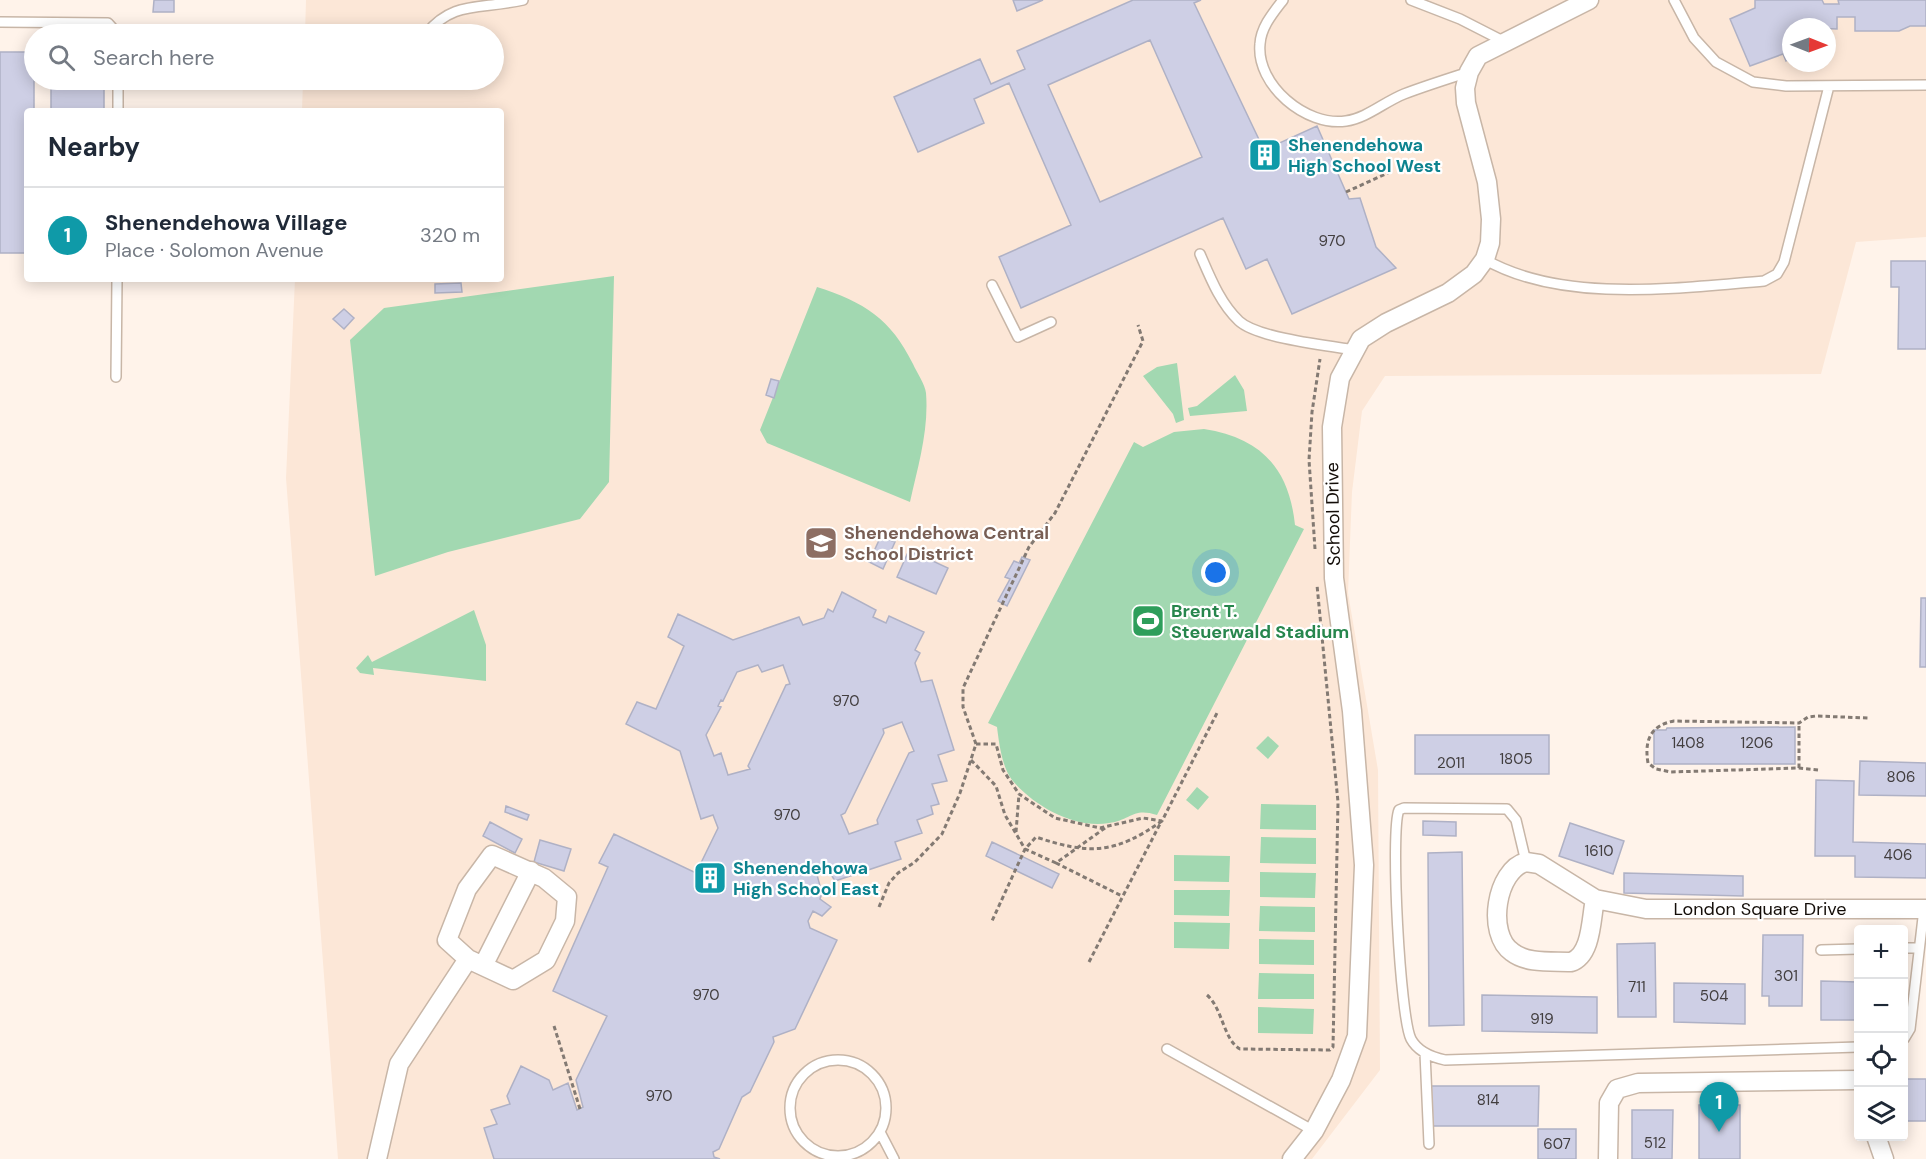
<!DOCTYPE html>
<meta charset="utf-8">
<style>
body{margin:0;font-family:"DM Sans",sans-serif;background:#f2f2f3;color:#1f2937}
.controls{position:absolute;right:18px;bottom:18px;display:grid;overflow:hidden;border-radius:6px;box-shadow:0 3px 15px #0003}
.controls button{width:54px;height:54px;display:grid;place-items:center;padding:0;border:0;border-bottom:2px solid #e0e1e3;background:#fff;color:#1f2937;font:30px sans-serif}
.compass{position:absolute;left:1782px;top:18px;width:54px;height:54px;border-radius:50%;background:#fff;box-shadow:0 3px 15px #0003;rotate:91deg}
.you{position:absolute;left:1216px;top:573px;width:21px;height:21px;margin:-15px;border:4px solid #fff;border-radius:50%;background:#1a73e8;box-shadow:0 0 0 9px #1a73e833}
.badge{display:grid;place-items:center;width:39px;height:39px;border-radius:50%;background:#ea580c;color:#fff;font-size:20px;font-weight:700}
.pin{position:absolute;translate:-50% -50px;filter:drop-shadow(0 2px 3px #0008)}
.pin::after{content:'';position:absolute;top:32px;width:21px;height:18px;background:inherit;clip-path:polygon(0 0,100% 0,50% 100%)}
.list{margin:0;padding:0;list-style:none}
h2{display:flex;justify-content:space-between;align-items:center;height:78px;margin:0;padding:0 24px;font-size:26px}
h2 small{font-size:20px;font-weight:400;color:#747a83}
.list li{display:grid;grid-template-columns:39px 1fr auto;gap:18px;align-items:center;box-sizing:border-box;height:96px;padding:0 24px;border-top:2px solid #e0e1e3}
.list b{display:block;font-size:22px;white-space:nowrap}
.list p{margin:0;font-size:20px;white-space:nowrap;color:#747a83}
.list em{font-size:20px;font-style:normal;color:#747a83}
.icon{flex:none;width:33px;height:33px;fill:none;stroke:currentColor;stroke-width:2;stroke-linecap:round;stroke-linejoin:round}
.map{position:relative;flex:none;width:1926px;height:1159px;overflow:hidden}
.search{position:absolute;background:#fff;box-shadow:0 3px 15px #0003;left:24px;top:24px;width:480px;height:66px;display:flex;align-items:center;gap:15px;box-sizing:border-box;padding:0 21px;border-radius:33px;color:#747a83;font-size:22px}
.panel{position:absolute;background:#fff;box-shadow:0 3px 15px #0003;left:24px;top:108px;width:480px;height:174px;border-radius:6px}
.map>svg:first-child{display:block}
.built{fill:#fce7d7;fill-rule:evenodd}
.green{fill:#a2d8b1}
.building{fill:#cecfe5;stroke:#afb1c5;stroke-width:1.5;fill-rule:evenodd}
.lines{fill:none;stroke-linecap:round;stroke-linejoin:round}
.service-casing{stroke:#c8b6a7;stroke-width:12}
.minor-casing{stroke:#c8b6a7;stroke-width:21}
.path{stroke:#837a73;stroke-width:3;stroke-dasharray:4.5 3;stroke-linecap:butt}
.service{stroke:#fff;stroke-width:9}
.minor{stroke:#fff;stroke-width:18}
.labels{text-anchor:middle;stroke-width:4.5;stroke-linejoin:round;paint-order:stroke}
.number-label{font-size:15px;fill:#423e3f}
.culture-label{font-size:18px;font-weight:bold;fill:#0d838f;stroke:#fff;text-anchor:start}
.street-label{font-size:18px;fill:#130d08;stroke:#fff}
.education-label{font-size:18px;font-weight:bold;fill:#785e54;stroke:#fff;text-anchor:start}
.leisure-label{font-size:18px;font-weight:bold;fill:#27864d;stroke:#fff;text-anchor:start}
</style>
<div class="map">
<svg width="1926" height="1159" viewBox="0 0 1926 1159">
<rect width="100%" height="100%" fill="#fff3ea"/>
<path class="built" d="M306 0H1926V237L1856 242 1821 374 1385 376 1362 411 1352 492 1348 593 1378 770 1380 1070 1312 1159H338L286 478 295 279H501V111H302L303 80H494V34H305ZM1791 27H1827V63H1791Z"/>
<path class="green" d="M614 276 609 482 580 519 448 552 375 576 350 340 384 308Z
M817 287C864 302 891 319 913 364 917 373 925 384 926 393 929 430 918 466 910 502L767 443 760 430Z
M1177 363 1184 420 1176 423 1173 414 1143 376 1157 367Z
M1235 375 1244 390 1247 411 1190 416 1188 408 1197 406Z
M1204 429C1261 438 1289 468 1295 525L1304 529 1157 815C1133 807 1131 820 1109 823 1074 829 1034 806 1012 780 1002 767 999 743 997 727L988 723 1134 442 1143 447 1174 432Z
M474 610 486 645V681L373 668 374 675 360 673 356 668 368 655 372 662Z
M1268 736 1279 746 1268 759 1256 748Z
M1197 787 1209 797 1198 810 1186 800Z
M1261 804 1316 805V830L1260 829Z
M1261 837 1316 838V864L1260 863Z
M1174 855 1230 856 1229 882 1174 881Z
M1260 872 1316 873 1315 898 1260 897Z
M1174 890H1230L1229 916 1174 915Z
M1260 906 1315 907V932L1259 931Z
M1174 922 1230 923 1229 949 1174 948Z
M1259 939 1314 940V965L1259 964Z
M1259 973 1314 974V999H1258Z
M1258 1007 1314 1009 1313 1034 1258 1033Z"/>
<path class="building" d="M154 0H174V12H153Z
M1013 0H1043L1017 11Z
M1133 0H1201L1194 3 1264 150 1317 126 1349 199 1360 198 1376 247 1396 268 1292 314 1267 259 1246 269 1223 218 1021 308 999 257 1071 225 1009 83 974 99 984 123 918 152 894 97 980 59 991 84 1025 69 1017 51ZM1150 40 1202 157 1100 202 1048 85Z
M1755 0H1822L1824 4H1839L1838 0H1926V26H1910L1899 31H1855V17H1837V29L1791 27V58L1786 61 1783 54 1750 66 1730 19 1755 8Z
M0 52H34V111H27V253H0Z
M51 80H104V111H51Z
M1891 261H1926V349H1898L1899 287H1891Z
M461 283 462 292 435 293V284Z
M344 309 354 318 344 329 333 319Z
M771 379 779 381 774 398 766 395Z
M881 536 895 542 883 569 869 562Z
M909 550 948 568 936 594 897 577Z
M1022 557 1030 560 1007 606 998 601 1010 579 1005 577 1014 561 1019 563Z
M842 592 876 610 873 617 886 623 889 616 924 632 915 650 920 653 915 663 921 682 932 680 954 750 938 755 947 781 932 784 939 804 931 806 933 814 917 820 922 833 895 842 901 859 835 881 829 871 817 875 822 893 820 899 831 907 822 916 813 911 808 921 810 928 837 940 795 1029 773 1037 774 1042 750 1092 742 1097 719 1149 713 1152 714 1157 720 1159H494L484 1128 497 1124 491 1110 510 1104 507 1096 521 1066 549 1080 553 1090 568 1083 577 1110 583 1107 576 1080 607 1016 553 991 608 867 599 863 614 834 696 873 718 828 713 815 701 819 680 751 626 724 637 702 656 709 684 646 668 637 678 614 733 640 799 617 803 625 824 618 828 609 833 612ZM758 665 762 672 783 665 790 684 786 685 748 766 750 769 728 775 721 753 714 756 706 735 721 707 718 706 721 700 723 701 737 672ZM902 722 914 751 909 753 877 820 878 824 849 834 841 815 845 813 884 733 883 729Z
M1921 598H1926V667H1920Z
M1795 727V764H1654V730H1666L1667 728Z
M1415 735H1549V774H1415Z
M1860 761 1926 763V796L1859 795Z
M1816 780 1854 781 1853 842 1926 844V878L1855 877V856H1815Z
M506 806 529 815 527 820 505 812Z
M1423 821 1456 822V836L1423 835Z
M490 822 522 839 515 853 483 836Z
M1570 823 1624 841 1613 874 1559 856Z
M540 840 571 849 564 871 534 862Z
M992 842 1059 874 1052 888 986 856Z
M1462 852 1464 1025 1429 1026 1428 853Z
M1624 873 1743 876V896L1624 893Z
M1763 935H1803L1802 1006H1769V996H1762Z
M1655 943 1656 1017H1618L1617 944Z
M1821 981 1858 982V1020H1821Z
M1674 983 1745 984V1024L1674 1022Z
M1482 995 1597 997V1033L1482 1031Z
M1904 1079H1926V1121H1904Z
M1431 1086H1539L1538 1126H1431Z
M1699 1105H1740V1159H1699Z
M1632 1110H1673L1672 1159H1632Z
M1538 1129H1576V1159H1538Z"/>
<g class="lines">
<g class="service-casing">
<path id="service" d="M1283 0C1273 13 1261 27 1260 44 1256 85 1306 127 1346 121 1367 118 1384 102 1404 94 1425 86 1447 79 1469 72
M1411 0 1460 19 1505 42
M1674 0 1694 38 1716 62 1753 82 1786 86 1926 85
M0 22 108 23 118 34
M426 34C453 0 480 10 523 0
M118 111V80
M1200 254C1210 277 1220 303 1239 321 1257 338 1329 346 1355 350
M1484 259C1562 304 1678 288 1764 281L1777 274 1784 262 1829 86
M992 285 1018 337 1051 322
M116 377 117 279
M1526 862 1516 820 1507 809 1404 808 1399 810C1390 830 1400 1018 1411 1039 1418 1052 1431 1057 1445 1060L1858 1047
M1904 948H1919
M1821 950 1858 949
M1904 1039 1910 1029 1924 909
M1167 1049 1314 1131
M1425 1053 1429 1144
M790 1108a48 48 0 1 1 96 0a48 48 0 1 1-96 0Z
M880 1132 894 1159"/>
</g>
<g class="minor-casing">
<path id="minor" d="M492 855 544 878 567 897 565 921 546 960 513 980 468 959 447 940 467 889Z
M1595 899C1591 918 1592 955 1571 962 1552 961 1527 964 1512 952 1486 934 1496 870 1526 862L1539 864 1595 899 1646 909H1926
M483 966 531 871
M1876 1136 1884 1159
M377 1159 399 1064 468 959
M1292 1159 1314 1131 1341 1080 1357 1036 1364 865 1352 711 1334 578 1332 427 1340 378 1361 339 1386 323 1448 293 1474 274 1485 259 1490 243 1491 219 1487 182 1466 103 1465 88 1469 72 1478 56 1589 0
M1608 1159 1609 1103 1617 1089 1638 1083 1858 1080"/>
</g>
<path class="path" d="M1346 192 1390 172
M69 279V282
M1315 549 1309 460 1312 412 1320 359
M976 744H996L1003 770 1019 794 1055 818 1100 828 1143 818 1162 821 1217 713
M971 760 996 786 1005 815 1025 849 992 921
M1799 768V723
M1818 770 1799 768 1671 772 1656 769 1648 763C1644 740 1651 725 1674 721L1799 723 1808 717 1816 716 1868 718
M1105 828 1056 863 1122 896
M1016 832 1019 794
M1056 863 1025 849 1036 837C1090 855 1115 854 1162 821
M879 907 889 883 898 873 915 862 942 834 960 793 976 744 963 707V688L1029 547 1055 513 1143 341 1138 325
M1089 962 1161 822
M1207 995C1223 1009 1223 1039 1240 1049L1330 1050 1333 1047 1338 802 1317 585
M554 1026 580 1109"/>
<use href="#service" class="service"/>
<use href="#minor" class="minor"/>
</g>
<defs>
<g id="building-square" transform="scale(1.725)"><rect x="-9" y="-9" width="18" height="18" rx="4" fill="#0f9aa8" stroke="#fff"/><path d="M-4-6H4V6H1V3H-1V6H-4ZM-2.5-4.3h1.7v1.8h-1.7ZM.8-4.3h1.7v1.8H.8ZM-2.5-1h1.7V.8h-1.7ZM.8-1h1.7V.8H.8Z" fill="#fff"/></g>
<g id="school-square" transform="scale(1.725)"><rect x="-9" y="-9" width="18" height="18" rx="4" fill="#8d6e63" stroke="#fff"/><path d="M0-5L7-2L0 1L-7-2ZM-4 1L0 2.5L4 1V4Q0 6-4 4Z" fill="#fff"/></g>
<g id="stadium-square" transform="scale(1.725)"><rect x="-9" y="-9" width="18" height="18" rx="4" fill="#2e9e5b" stroke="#fff"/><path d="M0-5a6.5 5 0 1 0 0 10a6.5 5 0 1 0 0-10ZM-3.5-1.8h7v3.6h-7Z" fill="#fff"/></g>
</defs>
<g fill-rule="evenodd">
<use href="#building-square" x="1265" y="155"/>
<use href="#school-square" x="821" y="543"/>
<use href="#stadium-square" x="1148" y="621"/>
<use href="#building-square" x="710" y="878"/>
</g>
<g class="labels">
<g class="number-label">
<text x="1332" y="246">970</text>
<text x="846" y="706">970</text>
<text x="1688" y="748">1408</text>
<text x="1757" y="748">1206</text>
<text x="1516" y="764">1805</text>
<text x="1451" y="768">2011</text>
<text x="1901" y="782">806</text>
<text x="787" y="820">970</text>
<text x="1599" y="856">1610</text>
<text x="1898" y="860">406</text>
<text x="1786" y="981">301</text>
<text x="1637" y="992">711</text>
<text x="706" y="1000">970</text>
<text x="1714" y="1001">504</text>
<text x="1542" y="1024">919</text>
<text x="659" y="1101">970</text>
<text x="1488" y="1105">814</text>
<text x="1655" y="1148">512</text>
<text x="1557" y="1149">607</text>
</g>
<g class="culture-label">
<text x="1288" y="151">Shenendehowa<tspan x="1288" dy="21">High School West</tspan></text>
<text x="733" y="874">Shenendehowa<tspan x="733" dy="21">High School East</tspan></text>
</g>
<g class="street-label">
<text transform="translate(1333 514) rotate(-91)" y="6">School Drive</text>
<text x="1760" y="915">London Square Drive</text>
</g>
<g class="education-label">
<text x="844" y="539">Shenendehowa Central<tspan x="844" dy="21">School District</tspan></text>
</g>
<g class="leisure-label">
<text x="1171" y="617">Brent T.<tspan x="1171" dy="21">Steuerwald Stadium</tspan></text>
</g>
</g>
</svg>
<div class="controls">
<button>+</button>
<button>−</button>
<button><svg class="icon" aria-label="locate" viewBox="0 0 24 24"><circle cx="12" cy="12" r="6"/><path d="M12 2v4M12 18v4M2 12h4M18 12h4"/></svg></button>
<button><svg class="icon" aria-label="layers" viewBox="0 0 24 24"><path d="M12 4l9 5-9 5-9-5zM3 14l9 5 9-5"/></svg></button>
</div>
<svg class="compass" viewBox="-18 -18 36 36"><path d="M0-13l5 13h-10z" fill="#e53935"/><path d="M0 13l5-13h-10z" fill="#747a83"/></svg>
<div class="you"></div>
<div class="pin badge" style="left:1719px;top:1132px;background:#0f9aa8">1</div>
<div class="search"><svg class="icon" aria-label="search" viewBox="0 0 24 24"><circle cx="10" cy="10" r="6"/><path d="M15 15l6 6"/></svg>Search here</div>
<section class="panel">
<h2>Nearby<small></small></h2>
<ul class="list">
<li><span class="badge" style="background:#0f9aa8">1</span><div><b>Shenendehowa Village</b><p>Place · Solomon Avenue</p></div><em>320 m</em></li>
</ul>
</section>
</div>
